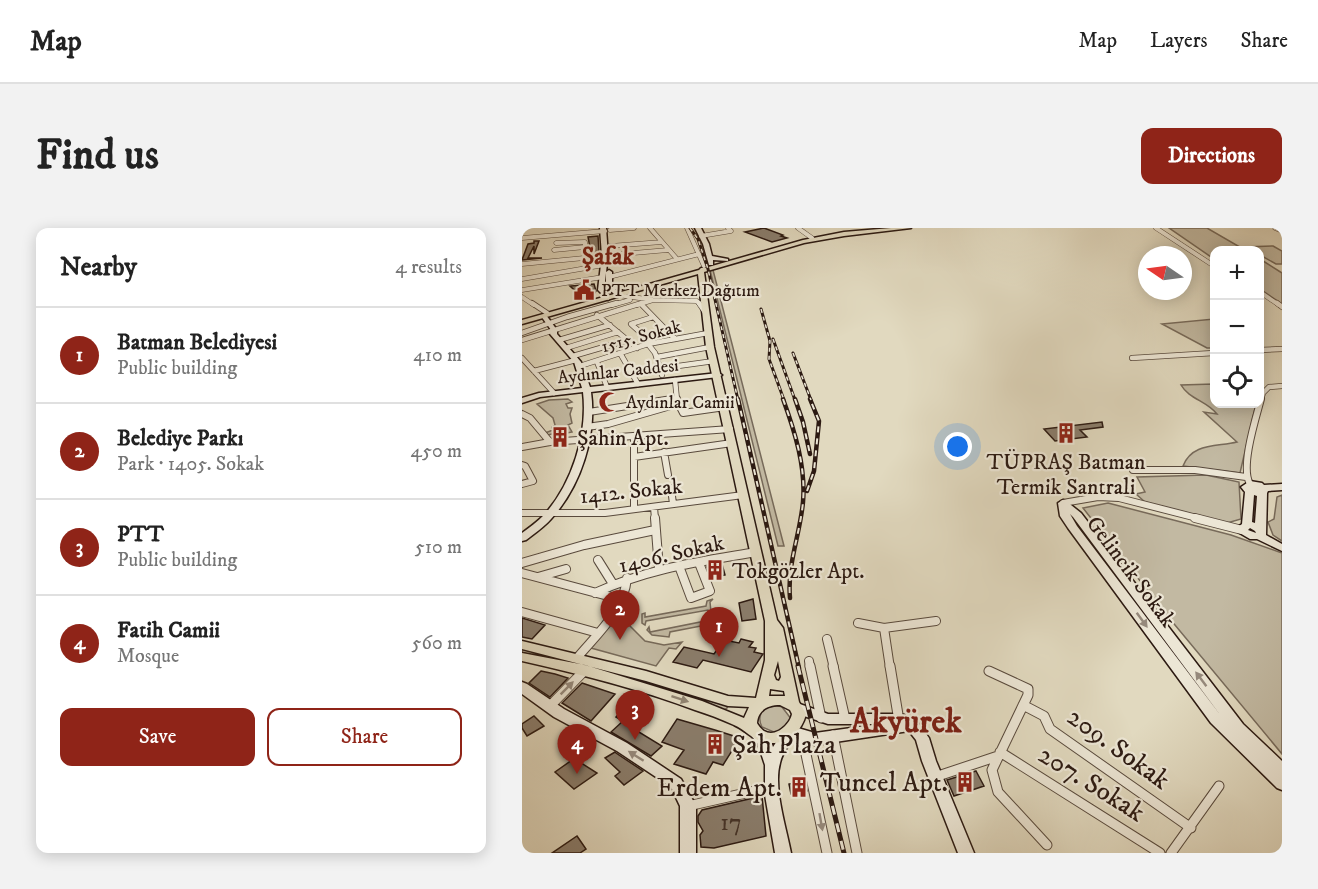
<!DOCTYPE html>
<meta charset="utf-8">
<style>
body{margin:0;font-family:"IM FELL DW Pica",serif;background:#f2f2f2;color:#222}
.controls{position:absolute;right:18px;top:18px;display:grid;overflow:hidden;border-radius:12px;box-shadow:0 3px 15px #0003}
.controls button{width:54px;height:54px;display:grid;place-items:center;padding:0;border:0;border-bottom:2px solid #e0e0e0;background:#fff;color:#222;font:30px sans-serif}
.compass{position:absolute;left:616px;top:18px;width:54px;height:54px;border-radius:50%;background:#fff;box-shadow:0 3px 15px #0003;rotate:283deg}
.you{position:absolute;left:436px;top:219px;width:21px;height:21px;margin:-15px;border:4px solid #fff;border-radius:50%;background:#1a73e8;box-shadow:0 0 0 9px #1a73e833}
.badge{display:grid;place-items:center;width:39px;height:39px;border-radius:50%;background:#8f2418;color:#fff;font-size:20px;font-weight:700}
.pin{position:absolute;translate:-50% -50px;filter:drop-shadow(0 2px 3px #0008)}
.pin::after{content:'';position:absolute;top:32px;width:21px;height:18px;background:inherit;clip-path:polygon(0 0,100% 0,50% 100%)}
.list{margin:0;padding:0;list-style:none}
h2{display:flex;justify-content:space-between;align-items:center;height:78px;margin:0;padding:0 24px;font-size:26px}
h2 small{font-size:20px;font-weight:400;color:#767676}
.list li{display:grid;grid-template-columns:39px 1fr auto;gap:18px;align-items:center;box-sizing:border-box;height:96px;padding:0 24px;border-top:2px solid #e0e0e0}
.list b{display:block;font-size:22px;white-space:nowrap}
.list p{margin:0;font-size:20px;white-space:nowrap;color:#767676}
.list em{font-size:20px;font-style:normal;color:#767676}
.actions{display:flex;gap:12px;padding:18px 24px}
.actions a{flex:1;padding:14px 0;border:2px solid #8f2418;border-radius:12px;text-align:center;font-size:21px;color:#8f2418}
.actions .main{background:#8f2418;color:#fff}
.icon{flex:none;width:33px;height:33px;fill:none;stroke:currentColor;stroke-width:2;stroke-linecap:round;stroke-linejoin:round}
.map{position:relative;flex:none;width:760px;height:625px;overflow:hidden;border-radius:12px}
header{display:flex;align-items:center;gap:36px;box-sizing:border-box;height:84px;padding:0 30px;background:#fff;border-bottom:2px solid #e0e0e0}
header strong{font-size:28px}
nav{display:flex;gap:33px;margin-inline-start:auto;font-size:21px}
.intro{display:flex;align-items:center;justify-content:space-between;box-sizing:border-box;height:144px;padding:0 36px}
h1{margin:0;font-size:42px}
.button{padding:15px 27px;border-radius:12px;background:#8f2418;color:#fff;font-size:21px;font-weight:700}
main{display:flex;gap:36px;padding:0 36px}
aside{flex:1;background:#fff;border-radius:12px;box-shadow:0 3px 15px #0003}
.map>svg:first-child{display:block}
.green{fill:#c2b9a2;stroke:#776a5a;stroke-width:1.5}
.building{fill:#8a7d6c;stroke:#2c1a12;stroke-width:1.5}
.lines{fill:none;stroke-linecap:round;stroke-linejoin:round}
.street-far4-casing{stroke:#594a3d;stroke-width:5}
.street-far3-casing{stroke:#594a3d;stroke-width:6}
.street-far2-casing{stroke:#594a3d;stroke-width:8}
.street-far1-casing{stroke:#594a3d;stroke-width:10}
.street-casing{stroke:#594a3d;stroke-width:11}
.secondary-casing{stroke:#2c1a12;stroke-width:3}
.primary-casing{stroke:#2c1a12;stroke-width:3}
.street-far4{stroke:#ece6d5;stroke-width:4}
.street-far3{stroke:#ece6d5;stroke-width:4.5}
.street-far2{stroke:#ece6d5;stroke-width:6}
.street-far1{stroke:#ece6d5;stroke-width:8}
.street{stroke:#ece6d5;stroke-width:9}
.secondary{fill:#ece6d5;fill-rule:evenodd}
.primary{fill:#e1d9bf;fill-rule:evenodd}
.rail-far2-casing{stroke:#2c1a12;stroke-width:3}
.rail-far1-casing{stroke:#2c1a12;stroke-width:4.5}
.rail-casing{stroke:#2c1a12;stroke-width:5}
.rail-far2{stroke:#ece6d5;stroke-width:1.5;stroke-dasharray:4;stroke-linecap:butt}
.rail-far1{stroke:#ece6d5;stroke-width:2;stroke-dasharray:6;stroke-linecap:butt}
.rail{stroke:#ece6d5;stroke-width:3;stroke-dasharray:9;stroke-linecap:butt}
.oneway{fill:#968a7d}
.oneway2{fill:#908371}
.labels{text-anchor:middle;stroke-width:4.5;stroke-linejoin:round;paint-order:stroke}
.far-poi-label{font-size:18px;fill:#2c1a12;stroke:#ece6d5;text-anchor:start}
.far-street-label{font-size:18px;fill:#2c1a12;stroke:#ece6d5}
.poi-label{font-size:22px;fill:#2c1a12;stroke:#ece6d5;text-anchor:start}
.street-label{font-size:22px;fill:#2c1a12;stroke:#ece6d5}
.far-district-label{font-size:24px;font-weight:bold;fill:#7a1f14;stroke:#ece6d5}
.near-number-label{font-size:24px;fill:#443328}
.near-poi-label{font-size:27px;fill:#2c1a12;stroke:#ece6d5;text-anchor:end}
.near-street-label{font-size:27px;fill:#2c1a12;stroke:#ece6d5}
.near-district-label{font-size:33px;font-weight:bold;fill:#7a1f14;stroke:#ece6d5}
</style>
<header>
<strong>Map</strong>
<nav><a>Map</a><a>Layers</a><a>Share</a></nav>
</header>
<div class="intro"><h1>Find us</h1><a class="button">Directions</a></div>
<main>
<aside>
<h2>Nearby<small>4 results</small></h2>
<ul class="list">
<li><span class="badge">1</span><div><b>Batman Belediyesi</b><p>Public building</p></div><em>410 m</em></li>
<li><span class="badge">2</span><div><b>Belediye Parkı</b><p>Park · 1405. Sokak</p></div><em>450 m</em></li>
<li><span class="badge">3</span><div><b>PTT</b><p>Public building</p></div><em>510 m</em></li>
<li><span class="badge">4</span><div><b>Fatih Camii</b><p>Mosque</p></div><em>560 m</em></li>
</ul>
<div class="actions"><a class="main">Save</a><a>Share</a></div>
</aside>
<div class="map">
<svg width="760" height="625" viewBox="0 0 760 625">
<rect width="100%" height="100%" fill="#e1d9bf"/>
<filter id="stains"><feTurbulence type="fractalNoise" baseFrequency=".00333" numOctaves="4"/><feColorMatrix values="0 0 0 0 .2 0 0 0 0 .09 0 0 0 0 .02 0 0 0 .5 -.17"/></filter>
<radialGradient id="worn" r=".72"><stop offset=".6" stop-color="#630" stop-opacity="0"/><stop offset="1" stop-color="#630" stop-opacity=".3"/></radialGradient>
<path class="green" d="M647 0H685L723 22H692V31Z
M751 18 760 23V36H754L738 27V22H728L723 19Z
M738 31 760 45V76L738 61Z
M188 42H191L262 318H256Z
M692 91V120H685L640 96Z
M692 156V176H734L718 245 661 238C670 215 694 219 715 214L682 184 695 186C685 173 667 171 659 157Z
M46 171 50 174 44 176 46 180H50L48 186 50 195 46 197 50 204 45 205 42 203 26 207 23 205 31 202 30 199 33 197 31 190 15 176 27 172Z
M684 247 717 254 719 291 705 295 623 274 614 266 623 264 615 249Z
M760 267V313L751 307 746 294 752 291 755 269Z
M586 275 709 307 760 325V526L648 391 561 280Z
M191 371 188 374 189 384 195 383 194 385 188 386 186 382 124 393 123 397 120 395V386L123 385V389L184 378 185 373Z
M96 386 123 413 142 417 160 414 154 421 147 420 134 438 69 420Z
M195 387 197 388 191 389 194 399H199L192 402 189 396 148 404 147 409 130 407 125 402 127 399 128 404 188 392 189 388Z
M0 420 206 476 205 480 202 482 62 439 0 425Z
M254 477 260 479 270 492 268 496 254 505 240 499C234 487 241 478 254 477Z"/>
<path class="building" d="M242 0 261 7 259 8 265 10 250 14 223 4Z
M76 8 77 24 69 25 66 9Z
M12 13H17L12 26V18L6 30H20L0 32 6 16 12 15Z
M72 56 74 63 71 68 60 69 48 58Z
M580 194 581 199 558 202 565 209 533 213 522 201Z
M200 336 203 347 189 350 185 339Z
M231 371 234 391 220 393 217 375Z
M0 390 23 397 10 411 0 409Z
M219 411 231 414 227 419 234 420 232 424 241 426 229 444 181 432 175 440 151 434 162 419 192 426 202 412 217 415Z
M19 443 33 446 46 450 28 469 7 455Z
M60 455 93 466 69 493 40 475Z
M104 477 120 482 107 498 140 518 129 528 89 504 101 493 94 489Z
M12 488 22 498 5 508 0 500V496Z
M155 491 193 502 218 510 201 537 191 534 184 546 152 536 162 522 140 514Z
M93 524 94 525 121 543 102 557 93 548 98 544 83 530Z
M50 532 53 535 56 533 75 545 52 561 33 544Z
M454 543 462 558 432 568 425 552Z
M283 553 285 563 269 566 267 556Z
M240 568 244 608 192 620 179 619 178 607 181 603 176 594V588L180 582Z
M55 608 64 621 58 625H30Z"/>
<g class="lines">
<g class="street-far4-casing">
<path id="street-far4" d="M128 0 155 31
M165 0 182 38
M276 0 290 10
M634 0 692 38
M753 0 760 3
M88 2 112 0
M179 8 209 3 206 0
M0 10 83 3
M88 18 140 14
M32 22 63 19V14L34 15
M88 27 146 22
M0 36 83 28
M87 49 177 26
M0 51 82 37
M0 62 81 49
M738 64 757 77
M96 67 131 72 175 73 178 77
M0 69 12 77
M90 77 108 72
M115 77 131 72"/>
</g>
<g class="street-far3-casing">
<path id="street-far3" d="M10 75 25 85
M177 75 184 86
M755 75 760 79
M120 77 153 111
M75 87 115 120
M0 105 45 89 95 75
M0 112 120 75
M37 112 88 97
M130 115 109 96 131 89
M126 116 133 125 140 147
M44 120 96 104
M738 122 760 121
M98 125 116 156
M51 128 106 112
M135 129 188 119
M0 130 32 165
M610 130 692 125
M75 134 85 159
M58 138 126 116 186 105
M156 138 192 133
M12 143 54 132
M153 152 155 172
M141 172 155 170
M739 172 741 165 747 159 760 158"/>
</g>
<g class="street-far2-casing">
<path id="street-far2" d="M155 171V173
M67 184 150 171
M0 186 8 190 28 214
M65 199 86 196 152 177H157L161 185 203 179
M112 208V281
M0 219 28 214 208 201
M142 224 146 247
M112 229 210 215
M0 237 3 238 11 253 0 256
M611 242H673L724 249
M728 256C718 239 734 190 739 171
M149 260 151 276
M541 275 576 269 597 270 679 291
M132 279 133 291
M0 285H83L221 267"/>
</g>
<g class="street-far1-casing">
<path id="street-far1" d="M133 290 137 341
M673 290 720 302
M76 332 91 356
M0 335 62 317 133 302
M157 338 169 370 188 363 177 335
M0 345 101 372
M16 349 44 341
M73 365C127 340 176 334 234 324
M0 384 76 405
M336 395 362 400 414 393
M362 400 368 440
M305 411 312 440
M55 430C75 406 102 383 105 350
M287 433 288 440"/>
</g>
<g class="street-casing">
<path id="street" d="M288 438 299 490
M311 438 323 491
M368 438 377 493
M467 443 506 461V467L470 542 476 564 525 617
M501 477 522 488 528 501 669 600
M28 478 63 442
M272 505 282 517 305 625
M311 507 335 625
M478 524 638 625
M413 549 476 528
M166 578 250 559
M649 625 697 558"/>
</g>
<g class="secondary-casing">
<path id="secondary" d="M78 0H84L86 28 84 44 87 42 90 44V57H109L112 59 109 61H93L99 67 94 68 84 58V45L82 62 89 70 86 72 76 62 80 28Z
M173 0H179L187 16 190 28 206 31V33L191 32V37H187L181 16Z
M22 86 24 87 35 102V106L59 134 68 159 196 145 200 147 196 149 69 164C75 208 59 258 29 291 22 299 12 306 4 312L0 313V305C8 299 15 294 22 287 50 256 66 206 61 164L18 169 0 175V170L17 165 60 160 52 134 28 106 29 102 19 88Z
M728 253 740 255 742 257 760 256V262L746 263 745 265 744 307 760 316V323L735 311H728L716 304V299L720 296 723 264 719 259ZM732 267 735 268 733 295 730 294ZM728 300 733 303 734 305 726 302Z
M541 272 544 273 559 285 721 496 760 533V562L755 560 689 495 546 300 538 288 536 275ZM548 286 551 289 699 488 555 298Z
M0 454 5 456 42 481 105 515 159 551 174 578V625H158V578L149 559 95 523 32 489 0 466Z
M275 475 306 486H377L392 489 407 510 414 533 452 625H436L400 533 394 512 387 503 293 517 272 509C267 517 260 525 258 535 251 559 264 599 269 625H253L243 567V537L236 516 228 506 230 502C241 498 248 509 251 519L264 499 269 498 293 505 358 496H306L270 484 268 480 270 476Z"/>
</g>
<g class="primary-casing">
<path id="primary" d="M369 0H389L322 8 282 15 182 44 192 119 255 392 261 400 277 474 284 486C280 503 266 516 248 515 233 515 224 502 212 497 199 491 186 486 173 482 117 461 58 446 0 433V425L63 437 180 473 222 490 227 479 206 478 124 453 0 421V413L124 443 206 468 234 470 243 432V393L184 119 176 46 0 96V92L177 42 179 40H183L281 12 322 4ZM256 433 259 449 257 453 254 452 252 447ZM248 461 262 463 263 468H247ZM258 477 268 482 270 486C268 496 254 510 242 503 240 502 236 497 235 495 236 482 246 477 258 477Z"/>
</g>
<use href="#street-far4" class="street-far4"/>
<use href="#street-far3" class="street-far3"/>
<use href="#street-far2" class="street-far2"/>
<use href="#street-far1" class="street-far1"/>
<use href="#street" class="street"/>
<use href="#secondary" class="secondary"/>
<use href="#primary" class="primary"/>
<g class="rail-far2-casing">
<path id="rail-far2" d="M168 0 176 11 186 41 216 172
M239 81 248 113 247 131 262 172
M251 111 273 172
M271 125 289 172"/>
</g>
<g class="rail-far1-casing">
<path id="rail-far1" d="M216 171 277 440
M261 171C273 204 284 239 281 274 278 307 265 336 268 370
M273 171 281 194 288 226
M285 263 292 243 297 193 288 171"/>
</g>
<g class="rail-casing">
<path id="rail" d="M276 438 322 625"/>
</g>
<use href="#rail-far2" class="rail-far2"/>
<use href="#rail-far1" class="rail-far1"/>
<use href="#rail" class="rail"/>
</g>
<defs><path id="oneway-solid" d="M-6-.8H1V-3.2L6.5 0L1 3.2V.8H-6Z" transform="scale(1.5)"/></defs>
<g class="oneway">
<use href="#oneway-solid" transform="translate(620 392) rotate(54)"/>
<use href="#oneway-solid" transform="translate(679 451) rotate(-127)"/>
<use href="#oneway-solid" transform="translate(45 460) rotate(-45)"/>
<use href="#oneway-solid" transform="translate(114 528) rotate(-148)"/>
<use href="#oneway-solid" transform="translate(299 594) rotate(80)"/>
</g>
<use class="oneway2" href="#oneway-solid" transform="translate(158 471) rotate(18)"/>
<defs>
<g id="civic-bare" transform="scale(1.62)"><path d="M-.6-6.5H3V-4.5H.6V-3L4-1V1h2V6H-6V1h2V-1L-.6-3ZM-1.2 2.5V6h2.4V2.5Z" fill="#8f2418" stroke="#ece6d5" stroke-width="2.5" paint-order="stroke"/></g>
<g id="mosque-bare" transform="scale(1.62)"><path d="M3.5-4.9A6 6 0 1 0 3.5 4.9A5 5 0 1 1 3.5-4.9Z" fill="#8f2418" stroke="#ece6d5" stroke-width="2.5" paint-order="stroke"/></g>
<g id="building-bare" transform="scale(1.62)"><path d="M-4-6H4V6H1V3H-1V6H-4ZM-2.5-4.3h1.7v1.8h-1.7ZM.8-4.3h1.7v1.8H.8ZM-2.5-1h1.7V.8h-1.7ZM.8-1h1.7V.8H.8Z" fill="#8f2418" stroke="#ece6d5" stroke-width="2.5" paint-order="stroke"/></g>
</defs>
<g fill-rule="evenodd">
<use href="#civic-bare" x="62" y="62"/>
<use href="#mosque-bare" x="87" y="174"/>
<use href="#building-bare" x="544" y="205"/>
<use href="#building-bare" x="38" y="209"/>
<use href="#building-bare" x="193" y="342"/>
<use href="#building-bare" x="193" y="516"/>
<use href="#building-bare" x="443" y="554"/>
<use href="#building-bare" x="277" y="559"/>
</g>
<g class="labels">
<g class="far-poi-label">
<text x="79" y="68">PTT Merkez Dağıtım</text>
<text x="104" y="180">Aydınlar Camii</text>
</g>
<g class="far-street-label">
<text transform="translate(119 108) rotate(-15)" y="6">1515. Sokak</text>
<text transform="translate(96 143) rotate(-6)" y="6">Aydınlar Caddesi</text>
</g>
<g class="poi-label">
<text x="55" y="217">Şahin Apt.</text>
<text x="544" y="241" text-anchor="middle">TÜPRAŞ Batman<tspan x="544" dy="25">Termik Santrali</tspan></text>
<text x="210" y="350">Tokgözler Apt.</text>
</g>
<g class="street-label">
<text transform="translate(109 262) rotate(-6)" y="8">1412. Sokak</text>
<text transform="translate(149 325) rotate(-13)" y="8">1406. Sokak</text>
<text transform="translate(610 343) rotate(53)" y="8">Gelincik Sokak</text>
</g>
<g class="far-district-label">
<text x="86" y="36">Şafak</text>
</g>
<g class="near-number-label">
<text x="209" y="602">17</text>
</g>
<g class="near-poi-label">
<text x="210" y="525" text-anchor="start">Şah Plaza</text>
<text x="426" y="563">Tuncel Apt.</text>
<text x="260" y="568">Erdem Apt.</text>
</g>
<g class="near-street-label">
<text transform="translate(597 520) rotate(36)" y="9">209. Sokak</text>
<text transform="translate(570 555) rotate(32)" y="9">207. Sokak</text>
</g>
<g class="near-district-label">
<text x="384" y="504">Akyürek</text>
</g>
</g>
<rect width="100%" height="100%" filter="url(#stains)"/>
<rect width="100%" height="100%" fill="url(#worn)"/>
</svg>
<div class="controls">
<button>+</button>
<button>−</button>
<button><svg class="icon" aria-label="locate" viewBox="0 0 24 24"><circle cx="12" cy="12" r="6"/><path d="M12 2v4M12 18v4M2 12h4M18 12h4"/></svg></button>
</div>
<svg class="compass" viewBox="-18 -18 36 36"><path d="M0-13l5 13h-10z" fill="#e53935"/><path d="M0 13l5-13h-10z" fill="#767676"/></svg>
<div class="you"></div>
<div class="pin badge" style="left:197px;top:429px">1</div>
<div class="pin badge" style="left:98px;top:412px">2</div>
<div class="pin badge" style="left:113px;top:512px">3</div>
<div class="pin badge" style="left:55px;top:546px">4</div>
</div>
</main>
